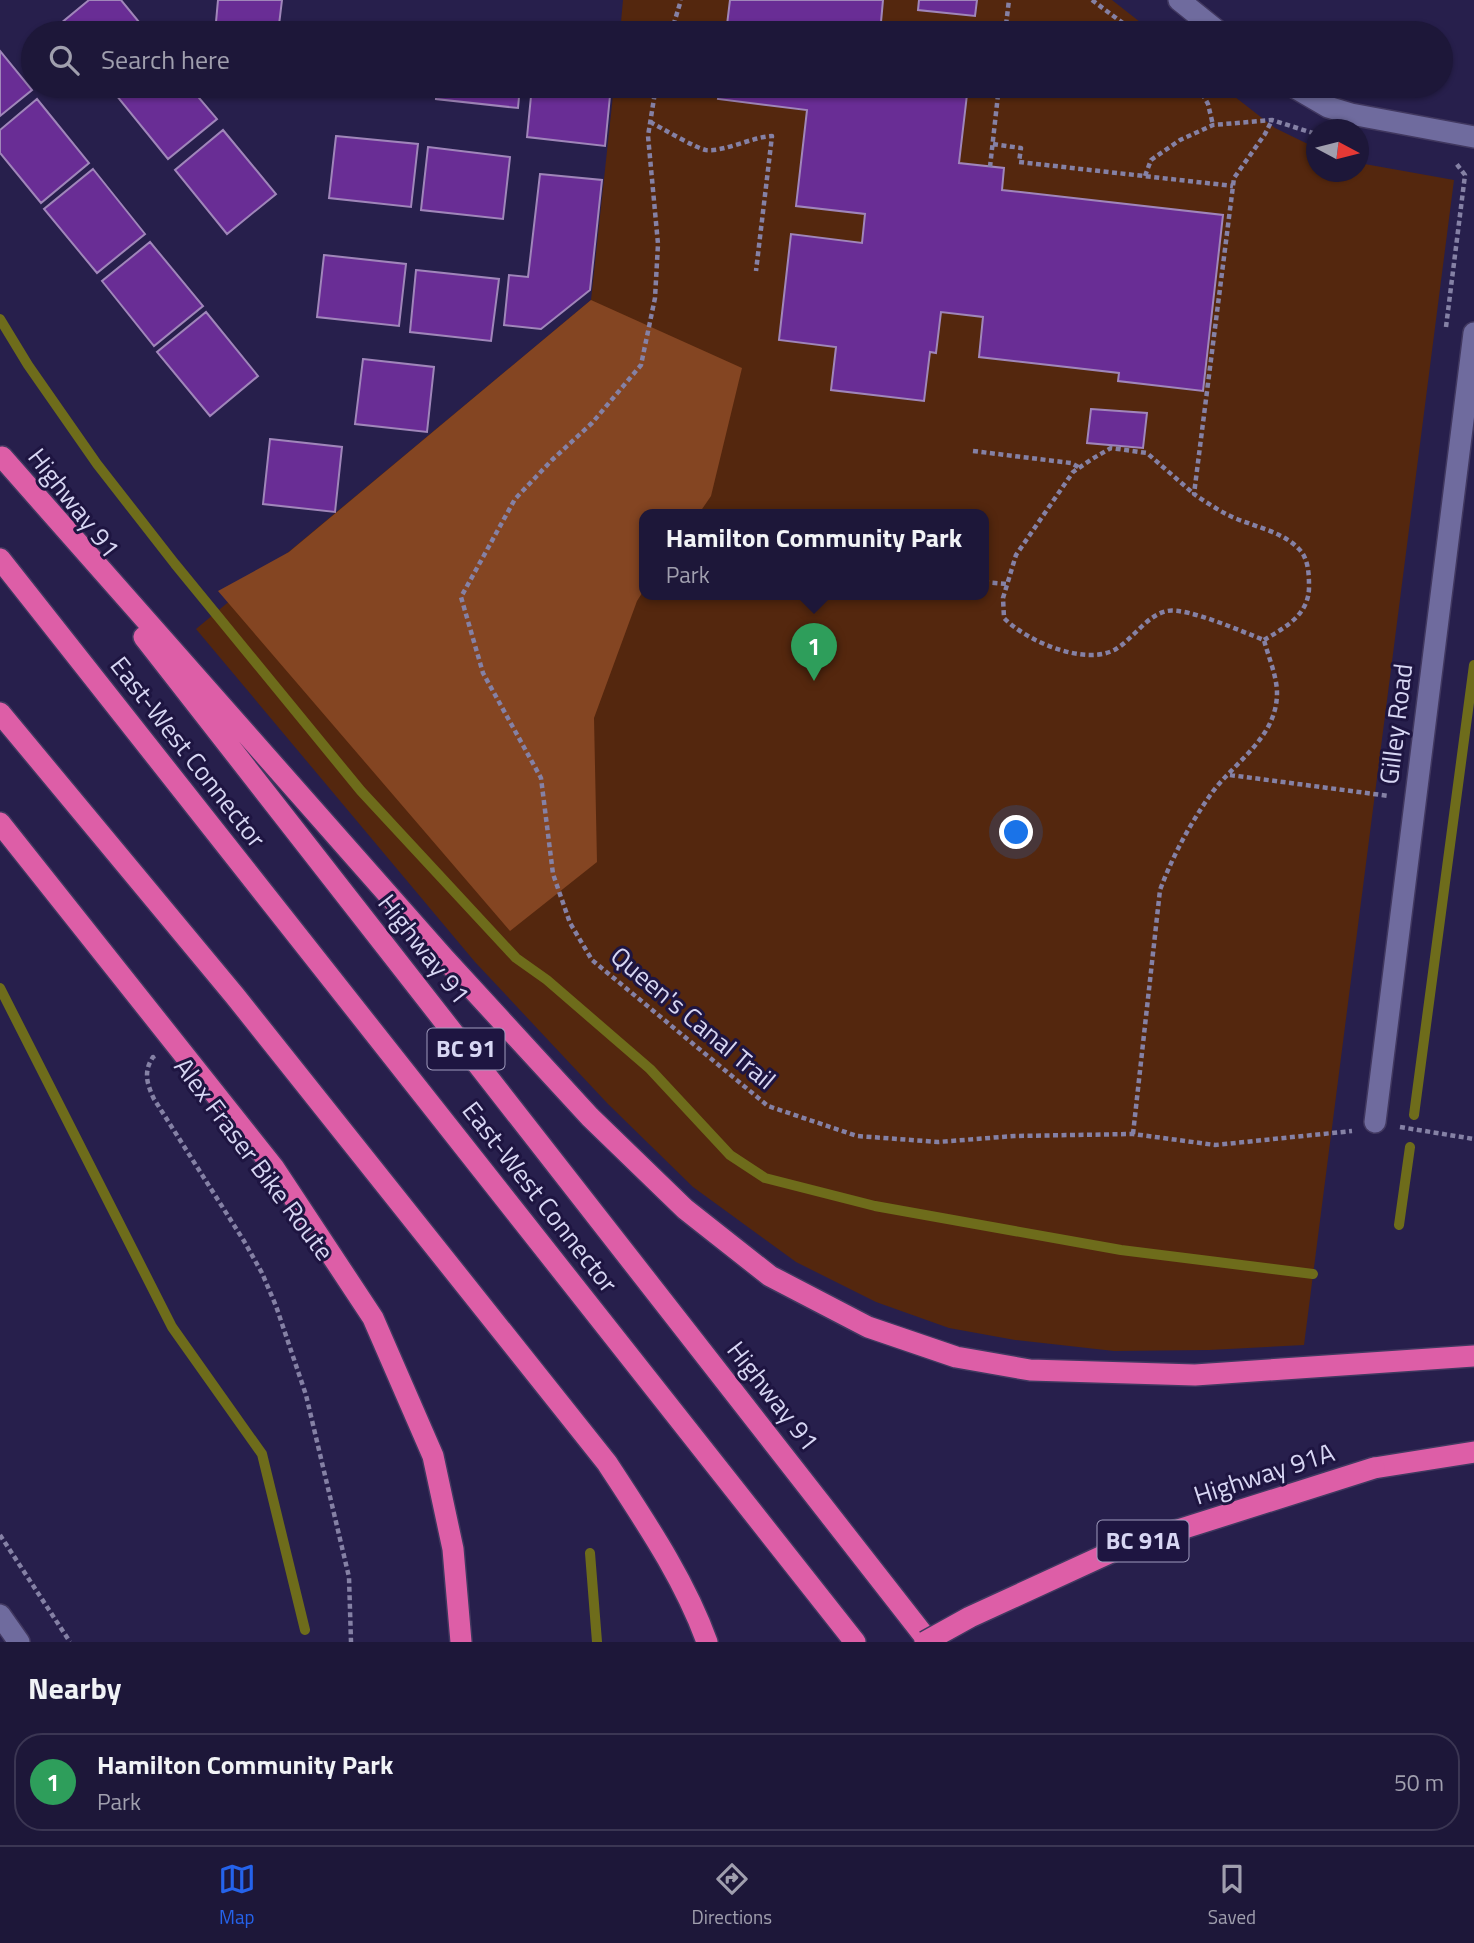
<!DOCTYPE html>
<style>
body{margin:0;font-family:"Titillium Web",sans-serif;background:#2a2444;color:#f1f3f6}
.compass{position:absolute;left:1306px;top:119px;width:63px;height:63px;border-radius:50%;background:#1d1739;box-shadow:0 2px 5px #0004;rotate:97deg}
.you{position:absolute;left:1017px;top:833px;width:24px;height:24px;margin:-18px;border:5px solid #fff;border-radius:50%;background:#1a73e8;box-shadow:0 0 0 10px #1a73e833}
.badge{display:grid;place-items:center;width:46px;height:46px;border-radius:50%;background:#2563eb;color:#fff;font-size:23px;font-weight:700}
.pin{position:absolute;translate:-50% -58px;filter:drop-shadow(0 2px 4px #0008)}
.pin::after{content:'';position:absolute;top:37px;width:24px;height:21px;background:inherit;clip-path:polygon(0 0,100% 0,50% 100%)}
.popup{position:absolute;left:639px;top:509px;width:350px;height:91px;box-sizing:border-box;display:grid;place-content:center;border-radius:14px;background:#1d1739;filter:drop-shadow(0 2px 5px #0005);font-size:23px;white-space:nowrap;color:#a09fae}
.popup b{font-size:26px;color:#f1f3f6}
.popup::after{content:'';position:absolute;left:50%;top:100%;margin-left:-14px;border:14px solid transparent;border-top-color:#1d1739}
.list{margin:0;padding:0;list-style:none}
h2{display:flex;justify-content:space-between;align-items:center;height:91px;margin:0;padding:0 28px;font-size:30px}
h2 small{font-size:23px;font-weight:400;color:#a09fae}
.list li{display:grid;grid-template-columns:46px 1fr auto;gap:21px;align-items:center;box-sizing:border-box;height:98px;margin:0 14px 14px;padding:0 14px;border:2px solid #3b3653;border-radius:28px}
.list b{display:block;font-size:26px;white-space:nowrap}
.list p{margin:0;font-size:23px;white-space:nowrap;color:#a09fae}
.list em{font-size:23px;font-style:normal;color:#a09fae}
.icon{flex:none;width:38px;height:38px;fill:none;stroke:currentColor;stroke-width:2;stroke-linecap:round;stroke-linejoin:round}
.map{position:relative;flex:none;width:1474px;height:1642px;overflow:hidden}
.search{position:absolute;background:#1d1739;box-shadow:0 2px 5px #0004;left:21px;right:21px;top:21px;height:77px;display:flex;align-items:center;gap:18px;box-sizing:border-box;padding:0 24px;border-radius:38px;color:#a09fae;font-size:26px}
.sheet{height:203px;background:#1d1739}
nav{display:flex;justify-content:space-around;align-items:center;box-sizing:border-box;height:98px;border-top:2px solid #3b3653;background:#1d1739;font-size:19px;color:#a09fae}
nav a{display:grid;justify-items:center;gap:4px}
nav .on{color:#2563eb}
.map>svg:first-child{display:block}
.green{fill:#54270e;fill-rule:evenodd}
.forest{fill:#844522}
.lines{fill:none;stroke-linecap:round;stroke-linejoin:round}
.stream{stroke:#6e6c1b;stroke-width:10}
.building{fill:#692d95;stroke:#a086ba;stroke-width:2}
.minor-casing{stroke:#413860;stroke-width:24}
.highway-casing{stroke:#413860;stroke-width:24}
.path{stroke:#8581a5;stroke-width:4.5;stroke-dasharray:5 3.5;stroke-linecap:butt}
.minor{stroke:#6f6b9e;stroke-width:21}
.highway{stroke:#dd5ea7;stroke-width:21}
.highway-bridge-casing{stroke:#413860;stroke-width:24;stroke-linecap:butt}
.highway-bridge{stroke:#dd5ea7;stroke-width:21}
.labels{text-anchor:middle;stroke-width:6;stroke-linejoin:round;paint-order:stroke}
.shield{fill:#1e1541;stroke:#a09cbe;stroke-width:2}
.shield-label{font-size:24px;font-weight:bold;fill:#d7d6f3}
.street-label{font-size:26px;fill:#d7d6f3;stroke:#1e1541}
</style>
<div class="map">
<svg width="1474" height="1642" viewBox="0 0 1474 1642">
<rect width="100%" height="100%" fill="#271f4c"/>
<path class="green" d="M623 0H1112L1154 33H620Z
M614 86H1221L1275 128 1316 148V172H1358L1359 163 1454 180 1304 1345 1209 1350 1114 1351 1015 1340 949 1328 876 1302 796 1262 693 1187 608 1104 475 962 196 629 591 300ZM644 515H984V595H644Z"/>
<path class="forest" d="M591 300 742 368 711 496 698 515H644V590L637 601 594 718 597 862 510 931 218 591 289 552Z"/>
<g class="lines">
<path class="stream" d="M0 319 28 365 97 464 175 564 361 791 516 958 547 980 650 1069 730 1155 765 1178 875 1206 1121 1250 1313 1274
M0 988 172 1327 262 1454 305 1630
M1414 1115 1474 665
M1399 1225 1410 1147
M590 1553 597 1642"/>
</g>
<path class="building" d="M89 0H121L148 33H67L60 24Z
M218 0H282L278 33H215Z
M730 0H883L880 33H726Z
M919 0H977L975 16 918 10Z
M349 24 431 33H348Z
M0 51 32 90 0 116Z
M127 86H189L217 119 168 159 116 95Z
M342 86H425L424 95Z
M437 86H520L518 108 436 99Z
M532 86H611L605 146 527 137Z
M720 86H968L959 163 1004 168 1002 190 1223 215 1203 391 1118 381 1119 373 979 357 983 317 941 312 936 353 930 352 924 401 831 390 836 347 779 340 791 234 862 243 865 214 796 206 807 110 718 99Z
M37 99 89 163 41 203 0 153V130Z
M223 130 276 194 227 234 175 170Z
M336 136 418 144 411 207 329 198Z
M428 147 510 157 503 219 421 210Z
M93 169 145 234 97 273 44 209Z
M540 174 602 180 590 290 541 329 504 325 509 275 528 277Z
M150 242 203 306 154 346 102 281Z
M324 255 406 264 399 326 317 317Z
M416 270 499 279 491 341 410 332Z
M206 312 258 376 210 416 157 352Z
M363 359 434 367 427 432 355 424Z
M1091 409 1147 413 1143 448 1087 443Z
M270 439 342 447 335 512 263 504Z"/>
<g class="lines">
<g class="minor-casing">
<path id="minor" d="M1179 0 1220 33
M1292 86 1328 107 1351 114 1474 137
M1375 1122 1474 333
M0 1615 19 1642"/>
</g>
<g class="highway-casing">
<path id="highway" d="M2 457 444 958 590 1117 685 1209 770 1276 868 1327 956 1357 1030 1370 1195 1375 1474 1356
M0 559 855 1642
M144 637 929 1642
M0 713 235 996 607 1463C644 1520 684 1578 707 1642
M0 823 274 1168 373 1318 433 1456 453 1549 461 1642
M1374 1468 1474 1452"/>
</g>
<path class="path" d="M1092 0 1136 33
M671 33 681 0
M1005 33 1009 0
M656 86 648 136 658 244 655 298 641 365 592 423 552 460 515 499 461 597 483 673 541 778 553 874 570 923 592 960 768 1106 857 1136 938 1142 1014 1136 1133 1134 1215 1145 1352 1131
M1198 86 1208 104 1213 125
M650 122C662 128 695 148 706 150 724 152 752 137 772 136L756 271
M993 144 1021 148 1019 162 1233 186
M990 167 999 86
M1145 176 1151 160 1180 140 1213 125 1272 120 1316 134
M1446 327 1465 175 1455 162
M973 451 1071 463 1080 468
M984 582 1007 584
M1264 640C1286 627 1310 614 1309 585 1309 573 1308 558 1299 549 1281 530 1249 526 1226 514 1215 508 1204 501 1194 494L1234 178 1265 134 1272 120
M1230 775 1389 796
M154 1059 153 1057C143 1072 147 1084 154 1099L244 1241 262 1273 276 1306 306 1395 349 1577 351 1642
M1400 1127 1474 1139
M1133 1134 1160 890C1173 855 1190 824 1211 794 1234 762 1277 738 1277 693 1277 676 1268 656 1264 640 1243 632 1187 607 1167 611 1147 615 1134 638 1116 649 1086 667 1026 641 1004 618L1003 598 1016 555 1073 472 1092 459 1111 448 1147 453 1194 494
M0 1535 70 1642"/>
<use href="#minor" class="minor"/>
<use href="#highway" class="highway"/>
<g class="highway-bridge-casing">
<path id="highway-bridge" d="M925 1642 970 1617 1118 1549 1374 1468"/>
</g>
<use href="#highway-bridge" class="highway-bridge"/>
</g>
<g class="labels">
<g class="shield">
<rect x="427.5" y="1028.5" width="77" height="41" rx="5"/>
<rect x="1097.5" y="1520.5" width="91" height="41" rx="5"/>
</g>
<g class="shield-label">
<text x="466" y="1057">BC 91</text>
<text x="1143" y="1549">BC 91A</text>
</g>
<g class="street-label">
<text transform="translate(74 503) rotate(52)" y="9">Highway 91</text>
<text transform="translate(1396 724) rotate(-83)" y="9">Gilley Road</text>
<text transform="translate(188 752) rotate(52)" y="9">East-West Connector</text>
<text transform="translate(424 949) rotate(52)" y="9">Highway 91</text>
<text transform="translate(693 1018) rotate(40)" y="9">Queen's Canal Trail</text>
<text transform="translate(254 1159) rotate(53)" y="9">Alex Fraser Bike Route</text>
<text transform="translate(540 1197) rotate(52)" y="9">East-West Connector</text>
<text transform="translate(773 1396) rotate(52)" y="9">Highway 91</text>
<text transform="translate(1264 1474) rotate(-18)" y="9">Highway 91A</text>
</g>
</g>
</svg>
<svg class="compass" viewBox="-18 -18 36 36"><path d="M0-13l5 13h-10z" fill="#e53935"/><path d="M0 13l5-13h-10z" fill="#a09fae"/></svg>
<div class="you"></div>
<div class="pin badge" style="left:814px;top:681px;background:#2e9e5b">1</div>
<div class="popup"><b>Hamilton Community Park</b>Park</div>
<div class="search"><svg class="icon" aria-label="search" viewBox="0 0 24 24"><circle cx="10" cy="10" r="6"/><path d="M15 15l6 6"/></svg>Search here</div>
</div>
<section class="sheet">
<h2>Nearby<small></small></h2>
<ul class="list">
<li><span class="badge" style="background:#2e9e5b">1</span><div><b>Hamilton Community Park</b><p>Park</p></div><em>50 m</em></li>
</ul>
</section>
<nav>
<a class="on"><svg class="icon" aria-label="map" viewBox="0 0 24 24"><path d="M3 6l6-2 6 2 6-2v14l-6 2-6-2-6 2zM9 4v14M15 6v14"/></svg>Map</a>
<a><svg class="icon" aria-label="directions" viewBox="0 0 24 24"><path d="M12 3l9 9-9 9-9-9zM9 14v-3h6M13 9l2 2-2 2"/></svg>Directions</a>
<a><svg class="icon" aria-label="saved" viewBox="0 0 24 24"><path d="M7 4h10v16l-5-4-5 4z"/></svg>Saved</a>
</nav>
